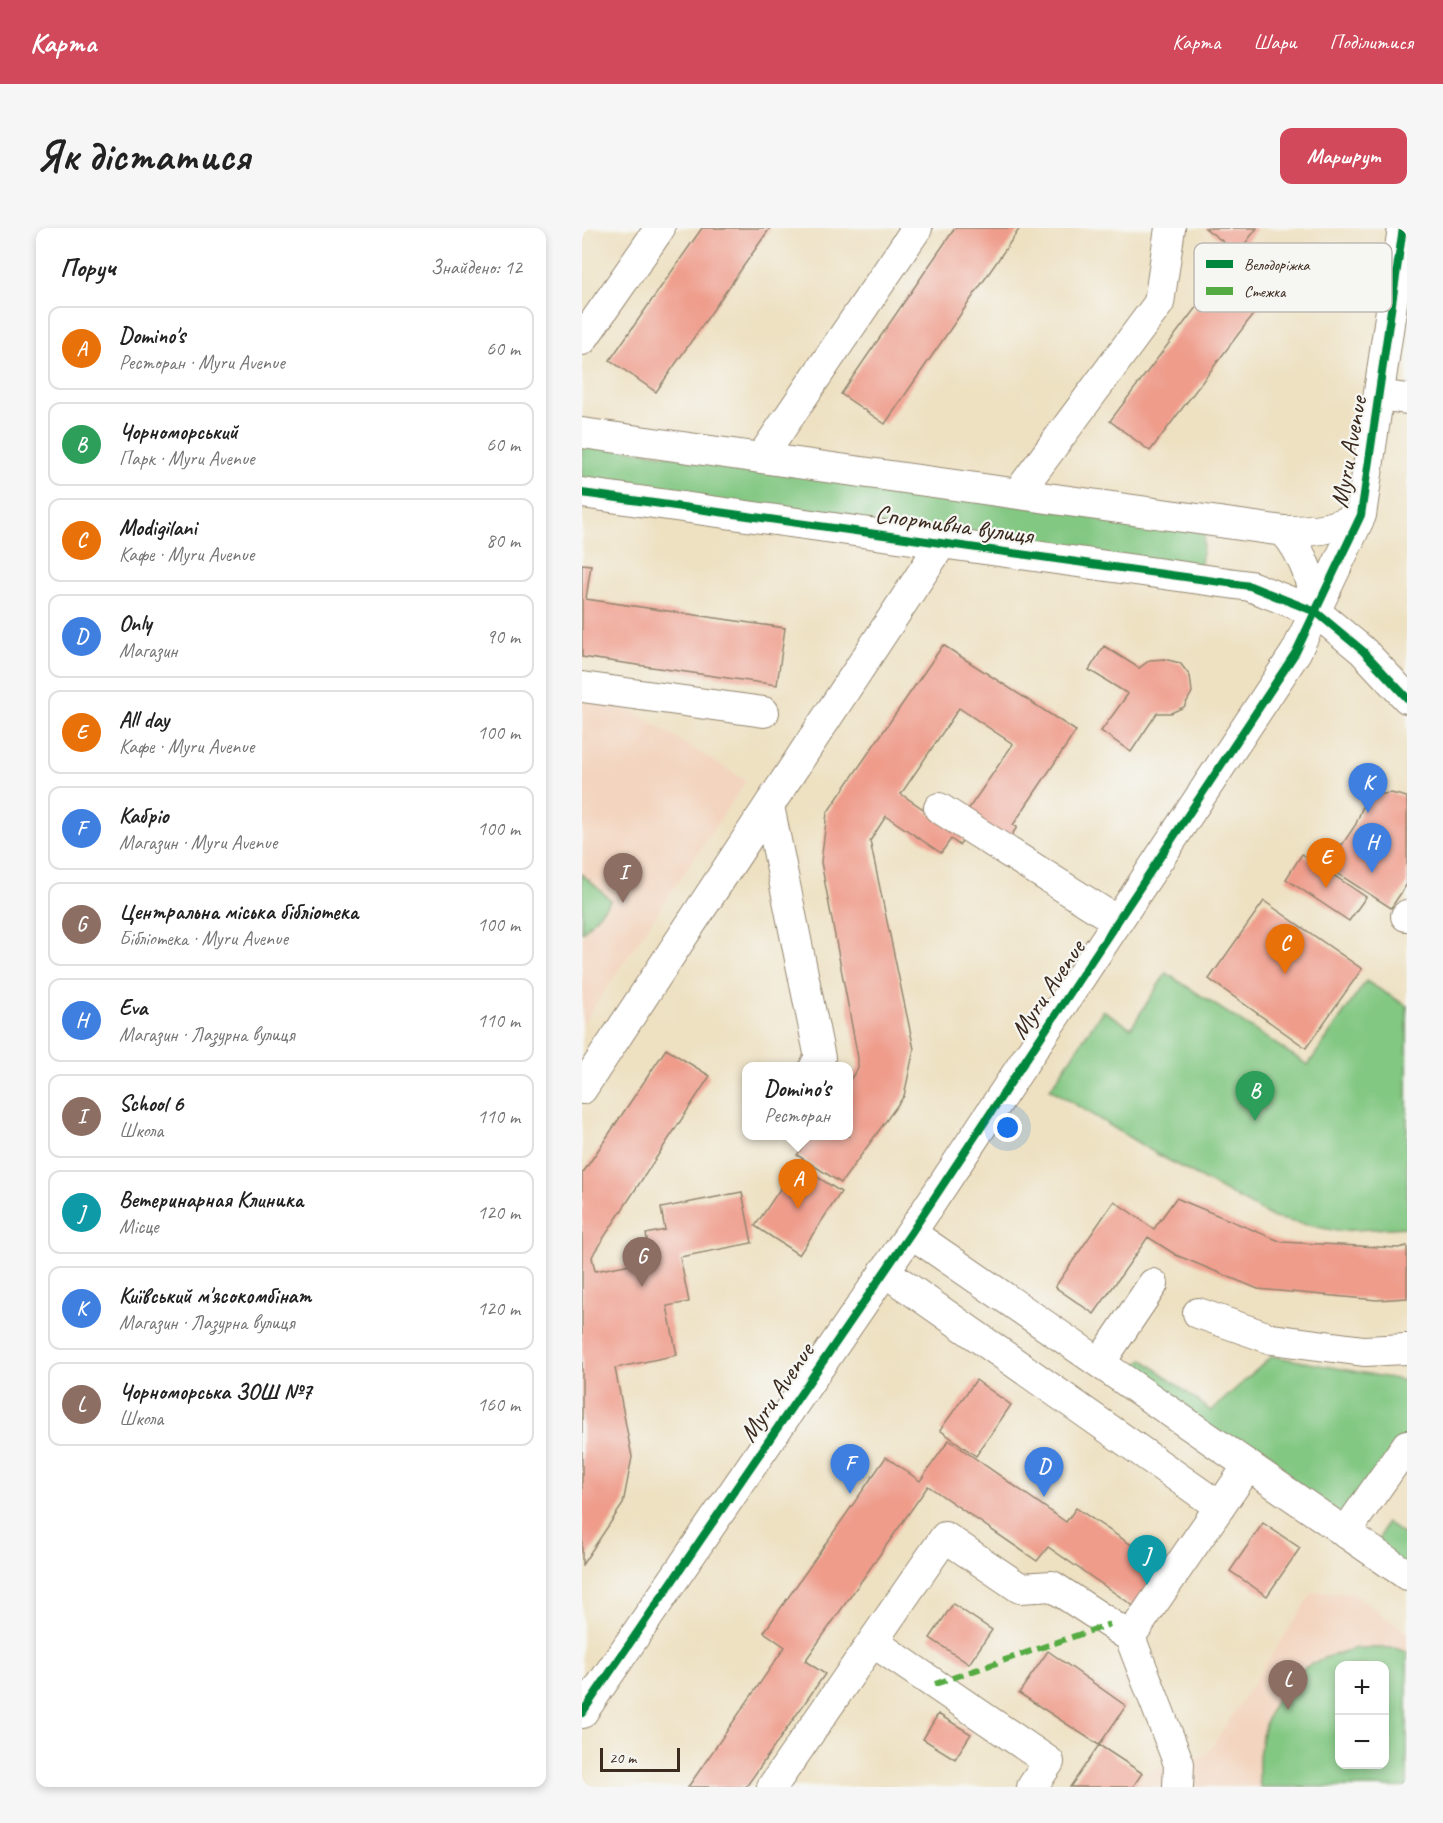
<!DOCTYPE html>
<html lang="uk">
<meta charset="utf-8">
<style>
body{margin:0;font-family:Caveat,sans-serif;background:#f6f6f6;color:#222}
.controls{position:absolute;right:18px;bottom:18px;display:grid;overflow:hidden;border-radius:12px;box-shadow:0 3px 9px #0003}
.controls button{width:54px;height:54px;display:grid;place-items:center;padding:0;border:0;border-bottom:2px solid #e0e0e0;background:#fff;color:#222;font:30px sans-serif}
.scale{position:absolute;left:18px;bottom:15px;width:80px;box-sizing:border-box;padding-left:6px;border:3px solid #3b2a1e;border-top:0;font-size:16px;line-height:21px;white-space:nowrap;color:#3b2a1e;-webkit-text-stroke:4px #f6f6f2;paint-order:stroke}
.you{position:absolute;left:426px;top:900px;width:21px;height:21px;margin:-15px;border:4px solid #fff;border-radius:50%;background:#1a73e8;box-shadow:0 0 0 9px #1a73e833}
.badge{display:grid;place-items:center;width:39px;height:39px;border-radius:50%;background:#d1495b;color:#fff;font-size:20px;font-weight:700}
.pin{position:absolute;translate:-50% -50px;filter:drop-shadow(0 2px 3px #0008)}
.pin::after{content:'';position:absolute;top:32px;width:21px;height:18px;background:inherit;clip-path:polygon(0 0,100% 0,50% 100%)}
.popup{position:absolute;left:160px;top:834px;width:111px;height:78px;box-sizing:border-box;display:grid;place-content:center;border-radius:12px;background:#fff;filter:drop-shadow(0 2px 4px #0005);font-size:20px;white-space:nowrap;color:#767676}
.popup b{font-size:22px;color:#222}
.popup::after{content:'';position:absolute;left:50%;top:100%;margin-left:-12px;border:12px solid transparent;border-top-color:#fff}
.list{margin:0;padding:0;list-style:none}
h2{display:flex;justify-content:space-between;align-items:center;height:78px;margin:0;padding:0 24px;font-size:26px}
h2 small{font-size:20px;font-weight:400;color:#767676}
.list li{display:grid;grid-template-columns:39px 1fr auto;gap:18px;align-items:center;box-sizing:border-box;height:84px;margin:0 12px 12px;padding:0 12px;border:2px solid #e0e0e0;border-radius:12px}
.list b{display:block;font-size:22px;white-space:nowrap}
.list p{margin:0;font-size:20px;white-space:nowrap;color:#767676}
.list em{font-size:20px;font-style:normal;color:#767676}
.map{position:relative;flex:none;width:825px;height:1559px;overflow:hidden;border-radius:12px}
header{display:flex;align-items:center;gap:36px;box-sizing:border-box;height:84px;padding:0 30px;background:#d1495b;color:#fff}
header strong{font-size:28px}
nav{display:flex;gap:33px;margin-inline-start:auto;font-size:21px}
.intro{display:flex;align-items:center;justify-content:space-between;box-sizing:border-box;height:144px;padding:0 36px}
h1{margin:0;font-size:42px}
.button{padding:15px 27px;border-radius:12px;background:#d1495b;color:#fff;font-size:21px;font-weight:700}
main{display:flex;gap:36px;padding:0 36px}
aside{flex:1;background:#fff;border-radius:12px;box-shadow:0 3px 9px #0003}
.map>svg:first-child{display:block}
.built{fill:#f3d4be;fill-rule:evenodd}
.green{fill:#82c782;stroke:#5e7850;stroke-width:1.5;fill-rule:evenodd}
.building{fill:#ef9c8b}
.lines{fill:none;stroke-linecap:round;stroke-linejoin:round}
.minor-casing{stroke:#948670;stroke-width:32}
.minor{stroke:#fff;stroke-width:30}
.quiet{stroke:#55ab43;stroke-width:6;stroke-dasharray:12 6;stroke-linecap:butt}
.cycleway-casing{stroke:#f6f6f2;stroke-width:11}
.cycleway{stroke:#00873e;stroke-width:8}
.labels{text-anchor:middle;stroke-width:4.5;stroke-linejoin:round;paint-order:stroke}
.street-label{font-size:26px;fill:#3b2a1e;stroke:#f6f6f2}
.key{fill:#f6f6f2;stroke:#beb9b2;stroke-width:1.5}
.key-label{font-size:16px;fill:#3b2a1e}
</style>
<header>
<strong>Карта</strong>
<nav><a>Карта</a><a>Шари</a><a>Поділитися</a></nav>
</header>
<div class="intro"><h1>Як дістатися</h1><a class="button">Маршрут</a></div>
<main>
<aside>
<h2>Поруч<small>Знайдено: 12</small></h2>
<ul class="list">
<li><span class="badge" style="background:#e8710a">A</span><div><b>Domino's</b><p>Ресторан · Myru Avenue</p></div><em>60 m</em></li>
<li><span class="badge" style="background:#2e9e5b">B</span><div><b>Чорноморський</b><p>Парк · Myru Avenue</p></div><em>60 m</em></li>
<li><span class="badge" style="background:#e8710a">C</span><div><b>Modigilani</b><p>Кафе · Myru Avenue</p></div><em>80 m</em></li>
<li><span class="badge" style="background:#3f7fe0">D</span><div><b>Only</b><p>Магазин</p></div><em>90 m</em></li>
<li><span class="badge" style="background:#e8710a">E</span><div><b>All day</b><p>Кафе · Myru Avenue</p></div><em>100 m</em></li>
<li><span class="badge" style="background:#3f7fe0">F</span><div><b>Кабріо</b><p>Магазин · Myru Avenue</p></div><em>100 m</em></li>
<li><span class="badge" style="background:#8d6e63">G</span><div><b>Центральна міська бібліотека</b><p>Бібліотека · Myru Avenue</p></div><em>100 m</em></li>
<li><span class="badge" style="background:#3f7fe0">H</span><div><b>Eva</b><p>Магазин · Лазурна вулиця</p></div><em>110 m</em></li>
<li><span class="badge" style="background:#8d6e63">I</span><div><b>School 6</b><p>Школа</p></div><em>110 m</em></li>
<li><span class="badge" style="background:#0f9aa8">J</span><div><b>Ветеринарная Клиника</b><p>Місце</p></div><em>120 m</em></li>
<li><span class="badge" style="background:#3f7fe0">K</span><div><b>Київський м'ясокомбінат</b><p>Магазин · Лазурна вулиця</p></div><em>120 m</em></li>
<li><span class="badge" style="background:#8d6e63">L</span><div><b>Чорноморська ЗОШ №7</b><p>Школа</p></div><em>160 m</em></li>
</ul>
</aside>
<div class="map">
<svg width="825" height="1559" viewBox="0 0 825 1559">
<rect width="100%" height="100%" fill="#f6f6f2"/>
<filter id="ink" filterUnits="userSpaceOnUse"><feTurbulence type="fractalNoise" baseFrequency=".0167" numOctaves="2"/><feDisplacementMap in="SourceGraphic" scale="12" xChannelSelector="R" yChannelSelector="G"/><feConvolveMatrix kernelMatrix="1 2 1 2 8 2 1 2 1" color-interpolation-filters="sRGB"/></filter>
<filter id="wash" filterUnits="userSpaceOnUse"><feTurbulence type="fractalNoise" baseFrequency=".008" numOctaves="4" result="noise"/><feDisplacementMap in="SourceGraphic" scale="24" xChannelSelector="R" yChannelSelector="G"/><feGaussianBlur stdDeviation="1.35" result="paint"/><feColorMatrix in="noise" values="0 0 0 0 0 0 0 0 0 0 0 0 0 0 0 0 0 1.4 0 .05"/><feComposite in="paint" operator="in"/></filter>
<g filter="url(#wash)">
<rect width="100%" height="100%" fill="#eee1c2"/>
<path class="built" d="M0 471 49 482 164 553 0 797Z
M731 1364 771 1365 825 1405V1559H551L560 1545 624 1527ZM758 1438H802V1536H758Z"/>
<path class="green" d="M0 215 623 302 618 343 0 258Z
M0 646 29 672 0 705Z
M584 745 726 837 784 753 825 778V999L755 1003 692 990 573 925 468 861 521 782 549 800Z
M690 1128 825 1153V1219L763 1305 541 1151 561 1131 629 1183Z
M804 1294 825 1309V1339L795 1317Z
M775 1420H812L825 1424V1559H678C673 1517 683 1475 716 1445 732 1431 755 1426 775 1420ZM758 1438H802V1536H758Z"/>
<g id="blocks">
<path class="building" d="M120 0H188L74 164 28 132Z
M373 0H438L303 196 259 166Z
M623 0H675L656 25Z
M655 25 695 55 568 223 528 193Z
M0 336 9 337 4 371 203 400 195 457 0 429Z
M361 417 494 503 431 597 435 599 425 614 383 586 431 516 377 480 319 566 383 609 377 617 369 611 359 625 304 588 288 613 332 821 322 868 259 955 215 927 229 908H267V853L276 840V830L239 634 245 585Z
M522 418 557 440 568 432 582 431 598 435 608 448 610 464 602 479 589 485H575L549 524 519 503 546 466 507 442Z
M809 565 825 569V656L809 680 736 633 734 628 739 616 746 613 760 617 774 596 782 575 794 567Z
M720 626 784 669 767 693 704 651Z
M682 673 780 741 724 820 627 751Z
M84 821 128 848 13 1023 10 1029 13 1043 69 1032 64 1006 83 1002 79 980 160 964 170 1015 98 1029 107 1074 85 1078 95 1127 33 1140 50 1229 41 1276 0 1337V946Z
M215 936 259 964 217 1027 173 998Z
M594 970 700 1014 816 1020 825 1018V1070L795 1072 676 1061 594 1027 566 1009 512 1086 473 1059 532 973 572 1001Z
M394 1152 429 1177 394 1228 358 1202Z
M367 1212 484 1294 494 1280 581 1338 553 1379 466 1319 455 1333 346 1258 223 1433 243 1446 164 1559H106L203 1419 182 1404 304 1229 338 1253Z
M681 1295 718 1320 685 1368 648 1343Z
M371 1376 410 1402 387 1436 348 1410Z
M466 1423 544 1478 517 1517 560 1545 551 1559H488L517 1517 437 1465Z
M356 1486 389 1506 373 1531 341 1511Z"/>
</g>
</g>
<g filter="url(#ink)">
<use href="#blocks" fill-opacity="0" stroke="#948670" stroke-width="1.5"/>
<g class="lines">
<g class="minor-casing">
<path id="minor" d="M0 112 78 0
M797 167 825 171
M0 205 702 303C723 327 730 354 734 384
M179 230 335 0
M0 265 668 358 734 384 781 423 825 470
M436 265 577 75 588 0
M702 303C733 303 751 302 779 287
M0 459 182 484
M187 578 238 830 233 838
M357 580 535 693
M824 688 825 687
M0 861 360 315
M329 1005 825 1347
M302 1043 638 1279
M616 1085 690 1111 782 1123 825 1121
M518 1135 571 1056
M763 1305 825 1217
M548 1409 597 1536 596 1559
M291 1414 467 1534 450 1559
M0 1485 329 1005 714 424 779 287 821 0
M190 1559 363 1309 438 1360 470 1358 548 1409 666 1238"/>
</g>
<use href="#minor" class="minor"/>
<path class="quiet" d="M353 1456 528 1396"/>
<g class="cycleway-casing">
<path id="cycleway" d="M0 265 668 358 734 384 781 423 825 470
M0 1485 329 1005 714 424 779 287 821 0"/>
</g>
<use href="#cycleway" class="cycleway"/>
</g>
</g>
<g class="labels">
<g class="street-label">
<text transform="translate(766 224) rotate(-80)" y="9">Myru Avenue</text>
<text transform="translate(372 296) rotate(8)" y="9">Спортивна вулиця</text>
<text transform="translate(465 761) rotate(-56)" y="9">Myru Avenue</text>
<text transform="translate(194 1164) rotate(-56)" y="9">Myru Avenue</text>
</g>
</g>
<rect x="612" y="15" width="198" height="69" rx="9" class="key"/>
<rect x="624" y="32" width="27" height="8" fill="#00873e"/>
<rect x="624" y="59" width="27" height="8" fill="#55ab43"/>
<g class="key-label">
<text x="662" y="42">Велодоріжка</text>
<text x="662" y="69">Стежка</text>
</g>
</svg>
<div class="controls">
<button>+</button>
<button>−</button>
</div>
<div class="scale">20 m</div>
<div class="you"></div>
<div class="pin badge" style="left:216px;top:981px;background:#e8710a">A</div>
<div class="popup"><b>Domino's</b>Ресторан</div>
<div class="pin badge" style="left:673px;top:893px;background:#2e9e5b">B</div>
<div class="pin badge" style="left:703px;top:746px;background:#e8710a">C</div>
<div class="pin badge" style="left:462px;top:1269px;background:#3f7fe0">D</div>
<div class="pin badge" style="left:744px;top:660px;background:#e8710a">E</div>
<div class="pin badge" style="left:268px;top:1266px;background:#3f7fe0">F</div>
<div class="pin badge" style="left:60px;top:1059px;background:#8d6e63">G</div>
<div class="pin badge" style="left:790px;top:645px;background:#3f7fe0">H</div>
<div class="pin badge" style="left:41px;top:675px;background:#8d6e63">I</div>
<div class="pin badge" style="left:565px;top:1357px;background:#0f9aa8">J</div>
<div class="pin badge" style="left:786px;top:585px;background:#3f7fe0">K</div>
<div class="pin badge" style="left:706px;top:1482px;background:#8d6e63">L</div>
</div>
</main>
